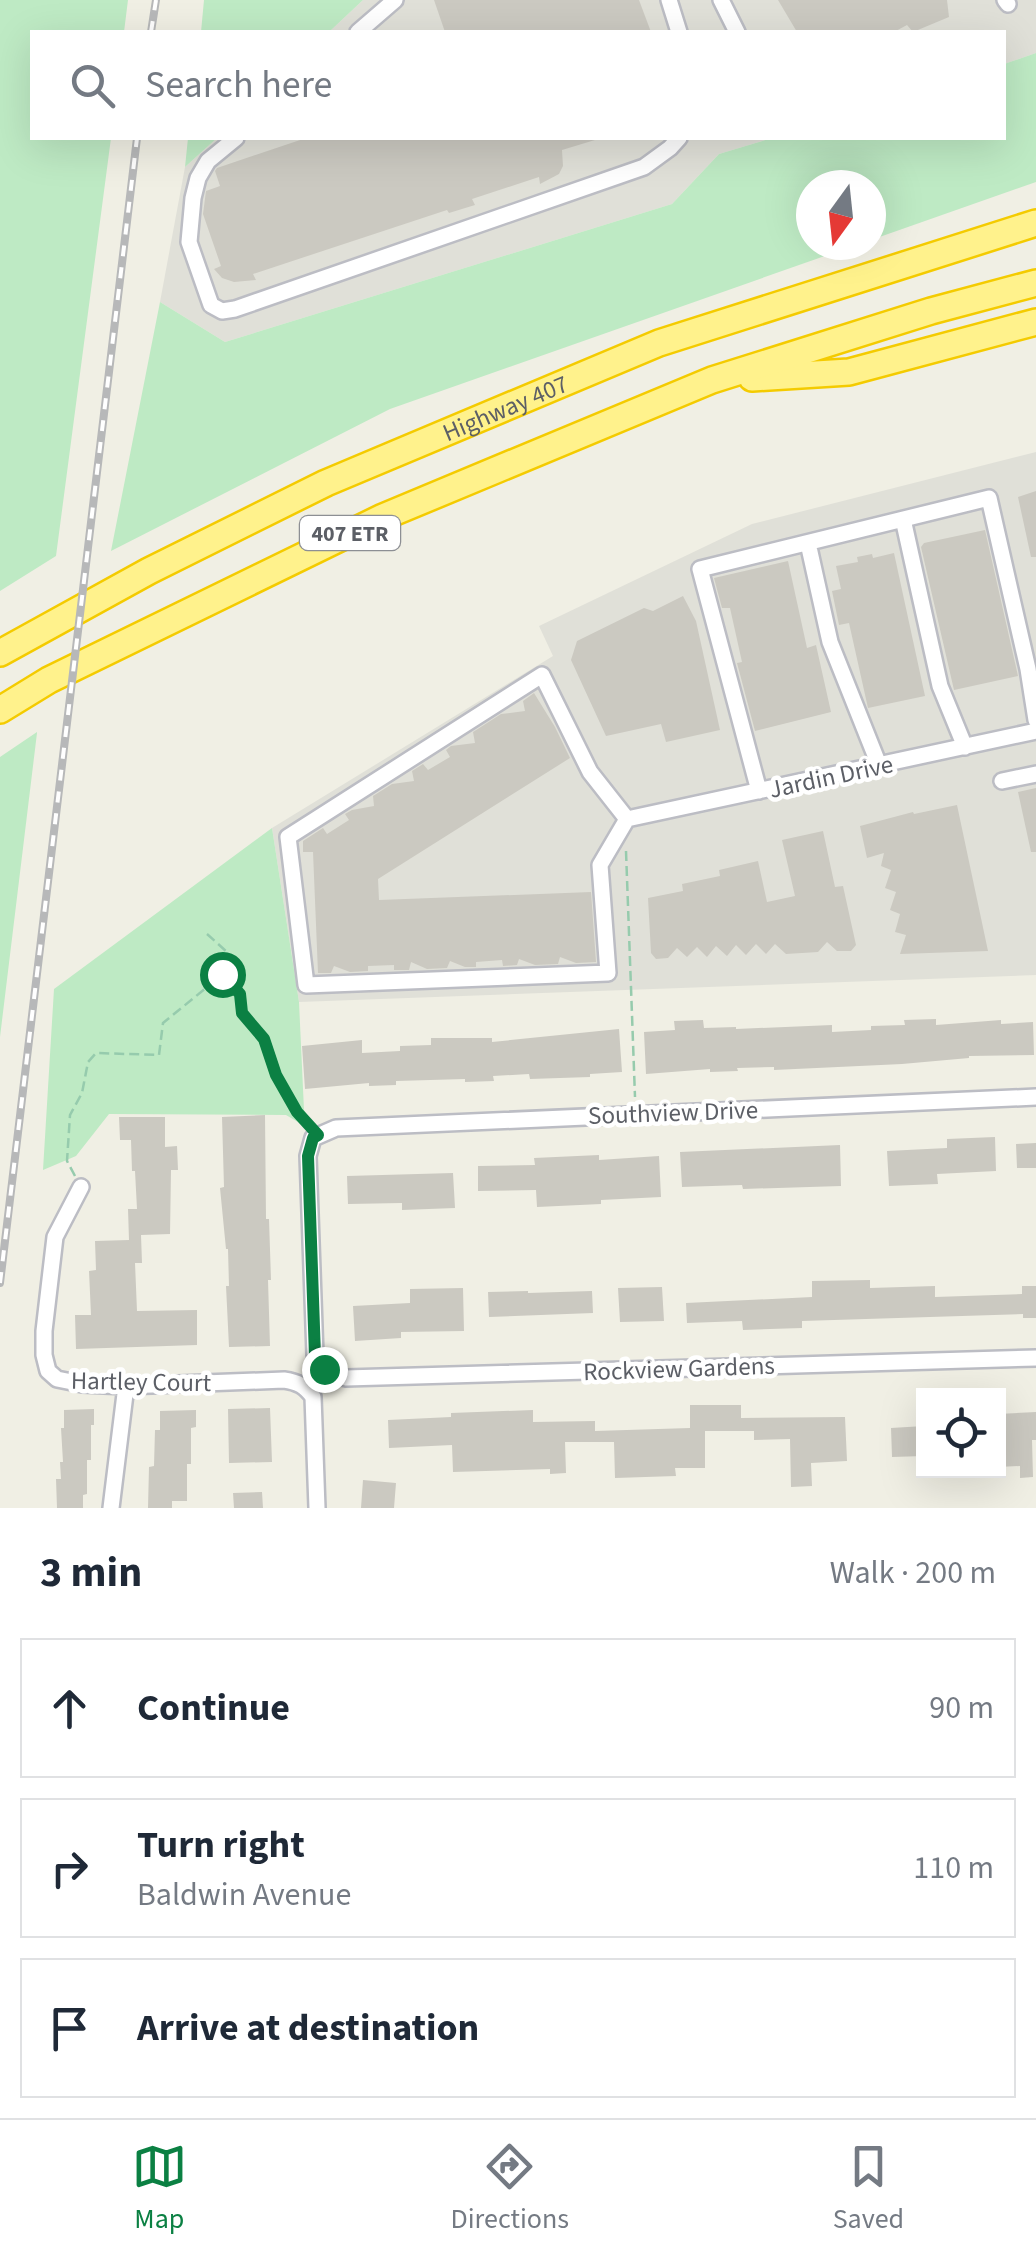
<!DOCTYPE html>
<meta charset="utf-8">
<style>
body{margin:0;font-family:"Source Sans 3",sans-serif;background:#f6f6f7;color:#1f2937}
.controls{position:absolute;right:30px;bottom:30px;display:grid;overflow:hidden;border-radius:0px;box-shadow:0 10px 40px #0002}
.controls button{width:90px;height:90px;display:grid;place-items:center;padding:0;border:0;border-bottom:2px solid #e0e1e3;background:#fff;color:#1f2937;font:50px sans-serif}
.compass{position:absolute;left:796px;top:170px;width:90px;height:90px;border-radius:50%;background:#fff;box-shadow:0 10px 40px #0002;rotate:195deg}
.stop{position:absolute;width:30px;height:30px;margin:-22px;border:8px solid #0b8043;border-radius:50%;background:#fff}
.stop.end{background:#0b8043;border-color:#fff;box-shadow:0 2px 10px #0008}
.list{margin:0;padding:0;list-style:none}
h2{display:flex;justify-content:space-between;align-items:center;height:130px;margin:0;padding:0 40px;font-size:42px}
h2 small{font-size:32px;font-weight:400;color:#747a83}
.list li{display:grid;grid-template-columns:65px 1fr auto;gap:30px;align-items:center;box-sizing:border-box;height:140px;margin:0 20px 20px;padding:0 20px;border:2px solid #e0e1e3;border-radius:0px}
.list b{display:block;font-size:38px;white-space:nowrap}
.list p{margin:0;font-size:32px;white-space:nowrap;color:#747a83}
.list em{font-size:32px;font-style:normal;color:#747a83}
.icon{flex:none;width:55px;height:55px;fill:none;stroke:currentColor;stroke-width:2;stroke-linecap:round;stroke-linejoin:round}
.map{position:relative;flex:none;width:1036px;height:1508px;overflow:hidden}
.search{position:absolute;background:#fff;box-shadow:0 10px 40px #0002;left:30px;right:30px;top:30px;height:110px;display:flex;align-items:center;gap:25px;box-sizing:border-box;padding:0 35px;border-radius:0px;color:#747a83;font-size:38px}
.sheet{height:610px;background:#fff}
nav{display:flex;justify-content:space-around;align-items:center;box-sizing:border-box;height:140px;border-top:2px solid #e0e1e3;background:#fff;font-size:28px;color:#747a83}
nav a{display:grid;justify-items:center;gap:5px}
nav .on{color:#0b8043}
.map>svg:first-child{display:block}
.industrial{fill:#e0e0d8}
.green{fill:#beeac4}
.building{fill:#cbc9c1}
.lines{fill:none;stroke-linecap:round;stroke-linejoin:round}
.minor-casing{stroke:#bcbdc4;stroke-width:20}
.highway-casing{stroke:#f4cb00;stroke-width:30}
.path{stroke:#96cbad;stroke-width:2.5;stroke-dasharray:10 5;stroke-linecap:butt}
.minor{stroke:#fff;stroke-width:15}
.highway{stroke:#fff28c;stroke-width:25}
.rail-casing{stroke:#b7b8b9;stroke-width:8}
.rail{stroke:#fff;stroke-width:4;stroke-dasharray:11;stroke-linecap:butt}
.route{stroke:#0b8043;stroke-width:12}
.labels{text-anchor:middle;stroke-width:9;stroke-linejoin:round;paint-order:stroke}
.shield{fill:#fff;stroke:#8d8f94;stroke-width:2.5}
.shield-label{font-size:22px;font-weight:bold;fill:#5c5f66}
.street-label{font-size:25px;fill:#5c5f66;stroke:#fff}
</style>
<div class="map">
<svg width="1036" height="1508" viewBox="0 0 1036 1508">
<rect width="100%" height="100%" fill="#f0efe4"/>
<path class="industrial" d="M363 0H1036V53L1004 64V32H329Z
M217 138H772L719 154 672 204 225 342 160 302 185 167Z
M1036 452V975L299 1002 272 828 553 656 539 626 752 524Z"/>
<path class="green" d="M0 0H128L124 32H32V138H111L56 556 0 591Z
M204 0H363L329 32H201Z
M1036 53V182L871 240V185H811V245H856L390 409 111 551 160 302 225 342 672 204 719 154 772 138H1004V64Z
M188 138H217L185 167Z
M37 732V733L0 1037V757Z
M272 828 299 1002 304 1110 310 1119 303 1125 286 1115 109 1114 76 1156 43 1170 54 989Z"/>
<path class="building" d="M434 0H639L651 32H445Z
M778 0H947L949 17 913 32 907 25 894 32H797Z
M306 138H594L595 140 562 150 563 166 559 174 540 184 539 177 472 199 475 205 449 213 447 210 253 274 256 280 234 282 222 278 214 269 221 266 203 214 206 191 220 186 215 171 217 168Z
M1036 491V557H1031L1018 497Z
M985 530 1018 676 954 690 921 547 924 543Z
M894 553 925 696 868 708 849 623 839 625 832 591 841 589 836 566 858 562 857 557 872 554 873 558Z
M788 561 807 648 816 645 831 712 755 731 737 663 742 662 730 608H722L714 578Z
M683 596 696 621 720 730 666 742 661 724 606 736 571 660 577 641 644 608 653 611Z
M534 693 555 727 570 758 378 879 379 900 591 892 596 962 576 963 560 957 558 964 535 965 519 959 517 965 503 966 502 960 476 962V967H465L450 961 447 968 427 969 411 962 409 970H394V965L368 966V971L350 972 334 966 331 973H318L313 852H303V841L323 828 327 834 349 820 345 814 352 810 374 806 373 796 392 784 414 781 412 771 423 764 428 770 450 757 446 750 451 746 475 743 473 732 501 714 525 711 523 701Z
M1036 788V852H1031L1018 792Z
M957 805 988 951 900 954 906 935 895 932 900 914 890 910 896 892 885 888 891 870 881 866 884 853 867 858 860 826 913 812 914 814Z
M823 831 835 887 843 886 856 945 851 951H837L827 942 818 952 786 954 775 944 766 954 756 944 746 955 736 945 727 956 716 946 707 957 697 947 687 957 677 948 668 958 656 959 651 953 648 898 683 891 682 884 720 876 719 870 758 861 767 902 795 896 782 840Z
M936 1019V1025L1001 1020V1024L1033 1022 1034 1055 969 1056V1058L902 1064 774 1070V1067L737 1068 738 1071 710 1072V1069L646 1074 644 1032 675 1030 674 1021 703 1020 704 1028 736 1027V1029L832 1025V1032L871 1030V1026L905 1025 904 1020Z
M619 1029 622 1072 590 1074V1077L530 1079 529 1074 493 1076 494 1081 465 1082V1079L396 1081V1085L369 1086V1083L305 1089 302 1046 362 1040V1053L400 1051V1046L431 1045V1038H492V1042Z
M265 1115 266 1219H269L271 1280H268L270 1346 229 1347 226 1286H229L228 1249H226L220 1188 224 1187 222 1117Z
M119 1117H165V1147L177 1146 178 1170H171L170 1234 141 1235 142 1263H135L137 1311 197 1310V1345L76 1349 75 1315H91L89 1271 96 1270 95 1241 129 1240 128 1209H137L135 1171H132L131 1140H120Z
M995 1137 996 1171 937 1174 938 1184 889 1186 887 1151 947 1148V1139Z
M1036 1143V1168H1017L1016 1144Z
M840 1145 841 1186 743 1189 742 1185 682 1187 680 1152Z
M599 1155V1160L659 1156 661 1197 601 1200V1204L537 1207 536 1190 478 1191V1166L535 1165 534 1158Z
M453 1173 455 1208 402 1210V1203L348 1204 347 1176Z
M870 1280V1288L935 1286V1297L1022 1294V1286H1036V1318H1023V1314L802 1321V1328L743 1330 742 1321 687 1323 686 1303 812 1297V1281Z
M662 1287 664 1321 620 1322 618 1288Z
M463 1288 464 1331 401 1332V1338L355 1341 353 1306 410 1303V1289Z
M528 1291V1293L592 1291 593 1313 489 1317 488 1292Z
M690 1405H741V1418L845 1417 847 1461 811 1463 812 1486 791 1487 790 1439 754 1440V1431H705V1468H675L676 1476 615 1478 614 1442H565L566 1473 550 1474V1469L453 1472 452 1445 389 1448 388 1420 451 1417V1413L533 1410V1422L595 1421V1431L690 1428Z
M270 1408 272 1462 229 1463 228 1409Z
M94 1409V1425H91V1460H87V1494L83 1495V1508H57L56 1479H61L60 1462H63L61 1428H64V1410Z
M196 1410V1427L191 1428V1464H187V1501H172V1508H148L149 1467 154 1466 155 1430H160V1411Z
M1036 1412V1440H1032L1033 1477 1020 1478V1466L998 1467V1414Z
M924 1426V1456L892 1457 891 1428Z
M363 1480 396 1483 394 1508H361Z
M262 1492 263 1508H234L233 1493Z"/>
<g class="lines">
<g class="minor-casing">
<path id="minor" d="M669 0 679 32
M721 0 737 32
M1005 0 1008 4
M358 32 395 0
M236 138 208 161 198 178 193 198 189 242 211 305 222 311 235 309 644 167 670 148 679 138
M903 519 940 686 965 747
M808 543 830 642 879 765
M542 675 590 772 627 819 600 865 608 973 306 985 288 837Z
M1002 781 1036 774
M759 791 700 569 989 498 1028 669 1036 720
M627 819 1036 731
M1036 1097 336 1128 313 1138 308 1156 315 1355C321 1369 332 1375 346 1378L1036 1358
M81 1187 55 1237 44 1331V1355L48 1371 57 1379 82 1384 126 1386 284 1380C298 1382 305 1386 313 1397L317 1508
M111 1508 126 1386"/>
</g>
<g class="highway-casing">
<g id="highway">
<path d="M752 378 849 372 1036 322"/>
<path id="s1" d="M0 653 149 571 326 483 659 343 1036 223"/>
<path d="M0 710 49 680 383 517 712 380 931 311 1036 283"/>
</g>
</g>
<path class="path" d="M626 851 635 1097
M207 934 227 952 222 975 239 994 242 1013 264 1039 276 1075 297 1112 307 1123
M75 1176 67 1161 70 1115 82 1093 88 1062 96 1053 159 1055 163 1023 222 975"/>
<use href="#minor" class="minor"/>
<use href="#highway" class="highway"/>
<g class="rail-casing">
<path id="rail" d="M151 32 156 0
M0 1283 137 138"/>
</g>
<use href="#rail" class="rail"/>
</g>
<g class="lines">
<path class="route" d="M222 974 240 994 242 1013 264 1039 276 1075 297 1112 318 1135 313 1138 308 1156 315 1356 324 1369"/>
</g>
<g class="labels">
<rect class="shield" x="300" y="516" width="100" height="34" rx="8"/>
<g class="shield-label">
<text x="350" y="541">407 ETR</text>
</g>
<g class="street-label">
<text dy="9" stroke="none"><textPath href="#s1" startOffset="562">Highway 407</textPath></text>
<text transform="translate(831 776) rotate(-12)" y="9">Jardin Drive</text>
<text transform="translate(673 1112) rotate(-2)" y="9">Southview Drive</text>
<text transform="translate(679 1368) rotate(-2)" y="9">Rockview Gardens</text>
<text transform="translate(141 1381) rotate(1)" y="9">Hartley Court</text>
</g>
</g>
</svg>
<div class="controls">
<button><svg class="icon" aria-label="locate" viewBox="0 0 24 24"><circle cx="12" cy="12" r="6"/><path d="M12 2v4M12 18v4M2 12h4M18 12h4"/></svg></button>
</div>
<svg class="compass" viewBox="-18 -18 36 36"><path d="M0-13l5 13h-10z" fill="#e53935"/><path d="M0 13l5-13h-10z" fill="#747a83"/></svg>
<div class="stop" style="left:222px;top:974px"></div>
<div class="stop end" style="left:324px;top:1369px"></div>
<div class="search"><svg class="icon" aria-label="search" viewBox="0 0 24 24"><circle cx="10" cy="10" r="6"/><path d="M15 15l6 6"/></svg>Search here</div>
</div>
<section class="sheet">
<h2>3 min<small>Walk · 200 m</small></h2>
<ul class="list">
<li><svg class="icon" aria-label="ahead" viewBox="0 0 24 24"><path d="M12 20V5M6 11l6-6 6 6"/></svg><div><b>Continue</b></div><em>90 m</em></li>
<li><svg class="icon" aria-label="right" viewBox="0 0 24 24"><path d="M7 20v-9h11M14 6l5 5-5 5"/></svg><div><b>Turn right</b><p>Baldwin Avenue</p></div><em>110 m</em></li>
<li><svg class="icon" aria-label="arrive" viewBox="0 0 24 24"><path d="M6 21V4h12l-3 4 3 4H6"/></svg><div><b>Arrive at destination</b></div></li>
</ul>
</section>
<nav>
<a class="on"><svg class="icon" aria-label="map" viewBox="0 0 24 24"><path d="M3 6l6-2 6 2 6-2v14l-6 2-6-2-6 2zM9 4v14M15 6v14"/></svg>Map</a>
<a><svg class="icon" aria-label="directions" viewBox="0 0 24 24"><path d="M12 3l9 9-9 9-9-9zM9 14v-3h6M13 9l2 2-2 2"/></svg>Directions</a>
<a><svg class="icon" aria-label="saved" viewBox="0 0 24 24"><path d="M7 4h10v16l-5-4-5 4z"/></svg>Saved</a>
</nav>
